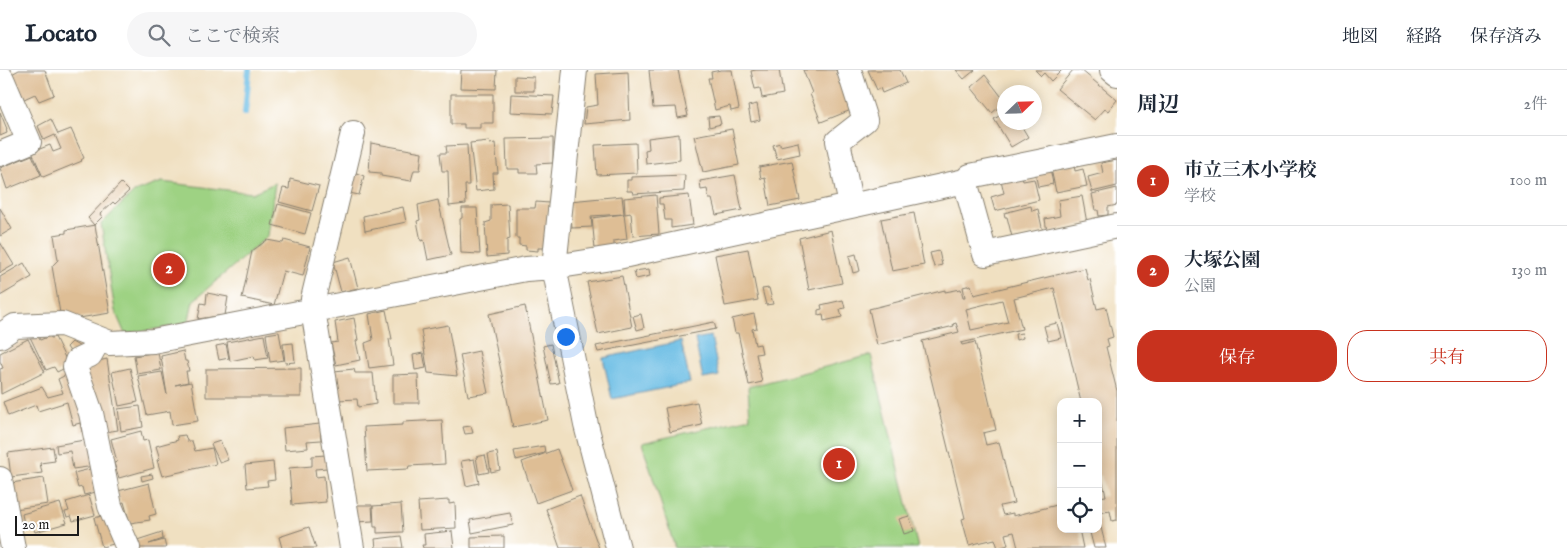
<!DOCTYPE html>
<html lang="ja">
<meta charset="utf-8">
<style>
body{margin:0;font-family:"IM FELL English","Noto Serif JP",serif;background:#f6f6f7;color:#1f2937}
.controls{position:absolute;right:15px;bottom:15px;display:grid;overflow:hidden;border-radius:10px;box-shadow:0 2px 12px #0003}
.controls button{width:45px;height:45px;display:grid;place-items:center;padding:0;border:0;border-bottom:1px solid #e0e1e3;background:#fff;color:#1f2937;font:25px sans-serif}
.compass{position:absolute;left:997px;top:15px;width:45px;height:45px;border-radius:50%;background:#fff;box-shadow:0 2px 12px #0003;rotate:67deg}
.scale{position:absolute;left:15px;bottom:12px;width:64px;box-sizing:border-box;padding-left:5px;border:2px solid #1c1c1c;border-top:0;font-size:14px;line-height:18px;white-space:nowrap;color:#1c1c1c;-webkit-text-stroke:4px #fff;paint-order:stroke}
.you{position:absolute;left:565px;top:266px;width:18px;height:18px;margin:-12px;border:4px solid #fff;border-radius:50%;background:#1a73e8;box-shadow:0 0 0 8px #1a73e833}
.badge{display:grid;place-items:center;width:32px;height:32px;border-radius:50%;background:#c8321e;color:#fff;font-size:16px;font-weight:700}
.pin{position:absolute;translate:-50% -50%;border:2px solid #fff;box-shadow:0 1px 5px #0006}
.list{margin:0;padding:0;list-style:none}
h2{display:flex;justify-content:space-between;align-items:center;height:65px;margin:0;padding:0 20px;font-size:21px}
h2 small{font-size:16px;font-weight:400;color:#747a83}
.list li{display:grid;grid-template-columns:32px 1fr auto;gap:15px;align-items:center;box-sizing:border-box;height:90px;padding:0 20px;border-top:1px solid #e0e1e3}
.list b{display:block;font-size:19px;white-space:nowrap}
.list p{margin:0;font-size:16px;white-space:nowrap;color:#747a83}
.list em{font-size:16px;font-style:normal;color:#747a83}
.actions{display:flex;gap:10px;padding:15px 20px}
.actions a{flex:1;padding:11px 0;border:1px solid #c8321e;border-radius:20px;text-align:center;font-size:18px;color:#c8321e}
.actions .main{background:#c8321e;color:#fff}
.icon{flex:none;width:28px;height:28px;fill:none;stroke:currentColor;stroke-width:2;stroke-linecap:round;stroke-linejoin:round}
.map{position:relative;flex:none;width:1117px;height:478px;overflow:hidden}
header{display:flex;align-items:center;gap:30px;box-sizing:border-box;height:70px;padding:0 25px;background:#fff;border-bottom:1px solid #e0e1e3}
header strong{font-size:24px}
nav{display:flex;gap:28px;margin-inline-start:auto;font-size:18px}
.search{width:350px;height:45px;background:#f6f6f7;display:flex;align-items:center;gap:12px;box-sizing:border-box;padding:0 18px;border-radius:28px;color:#747a83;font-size:19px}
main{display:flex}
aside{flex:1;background:#fff}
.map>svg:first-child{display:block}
.green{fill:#9ed283;stroke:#5d7750}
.water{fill:#67bce4;stroke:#426c80}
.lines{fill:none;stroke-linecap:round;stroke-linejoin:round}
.stream{stroke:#67bce4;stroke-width:6}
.building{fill:#debe95;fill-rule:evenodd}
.minor-casing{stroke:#867e6e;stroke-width:26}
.minor{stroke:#fff;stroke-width:24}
</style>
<header>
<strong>Locato</strong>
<div class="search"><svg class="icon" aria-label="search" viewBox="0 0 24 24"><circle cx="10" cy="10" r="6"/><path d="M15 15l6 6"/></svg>ここで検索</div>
<nav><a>地図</a><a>経路</a><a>保存済み</a></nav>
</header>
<main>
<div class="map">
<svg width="1117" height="478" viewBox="0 0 1117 478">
<rect width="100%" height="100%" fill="#fff"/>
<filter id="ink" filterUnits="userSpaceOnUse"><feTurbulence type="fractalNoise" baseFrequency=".02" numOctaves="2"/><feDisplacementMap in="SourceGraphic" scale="10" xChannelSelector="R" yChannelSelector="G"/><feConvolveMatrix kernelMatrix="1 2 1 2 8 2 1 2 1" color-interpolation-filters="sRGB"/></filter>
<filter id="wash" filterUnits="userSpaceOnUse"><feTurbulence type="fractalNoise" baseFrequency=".0096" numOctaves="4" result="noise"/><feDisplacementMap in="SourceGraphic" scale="20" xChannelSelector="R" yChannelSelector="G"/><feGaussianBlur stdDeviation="1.12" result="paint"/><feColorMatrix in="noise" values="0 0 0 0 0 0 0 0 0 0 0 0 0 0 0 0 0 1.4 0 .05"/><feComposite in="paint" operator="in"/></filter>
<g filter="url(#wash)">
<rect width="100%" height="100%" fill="#f0e0c1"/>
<path class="green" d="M162 112 252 123 275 113 268 166 193 231 188 254 125 264 115 241 101 154 134 122Z
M871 285 918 478H675L642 373 750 348 748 317Z"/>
<path class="water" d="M711 266 719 306 703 309 695 269Z
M681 271 690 313 612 329 603 288Z"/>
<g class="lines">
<path class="stream" d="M245 43 249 0"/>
</g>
<g id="blocks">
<path class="building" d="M19 0H45L54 25 39 31 35 24 24 29 19 18 16 19 10 5Z
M461 0H497L496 19 460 18Z
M649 0H678L688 46 678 48 676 37 653 38Z
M721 0H732L739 39 731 41 730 36 715 40 708 8H712L711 2Z
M756 0H779L783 24 762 28 760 18 755 19 751 1Z
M803 0H836L851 40 821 52 810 24 812 23Z
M868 0H900L906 13 882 23 880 18 877 20Z
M956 0H975L964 9Z
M1035 0H1062L1051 11 1044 3 1041 6Z
M1073 0H1081L1117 30 1108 41 1105 39 1095 50 1057 19Z
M628 2 630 50 584 54 586 37 598 35 596 4Z
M985 5 1004 30V33L992 43 971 17Z
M515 6 534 7V21H515Z
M451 24H493V53H480V58H464V54H451Z
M511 24 554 26 552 44 510 42Z
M757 34 760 50 751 52 748 36Z
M0 42 7 59H6L7 63 0 66Z
M1004 43V52H1019L1028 67 1011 77 994 49Z
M719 46 721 54 709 57 708 47Z
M51 49 58 64 71 59 84 88 81 90 82 91 43 107 32 82 50 75 53 82 61 79 55 65 44 70 38 56Z
M732 59 739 95 703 102 694 66Z
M679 64 680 90 646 94 645 80 649 79 648 68Z
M553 68V93L536 94 537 103H519V99H507L506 69Z
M489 71 490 74 495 73 498 103H493L494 119 476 121 470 73Z
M798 72 800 84 777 89 773 75 780 73V76Z
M371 73 422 82 420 100H414L411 111 381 106V103L369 102Z
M636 73 637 103 597 105 595 75Z
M467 75 469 115H465L466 134 449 136 448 101H442L440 83H447L446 76Z
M32 85 41 105 7 119 0 98Z
M1117 90V116L1092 122 1088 107 1103 103 1101 93Z
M792 91 800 130 770 136 765 108 761 109 759 97Z
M1074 94 1075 101 1083 99 1087 116 1056 122 1051 99Z
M1050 98 1053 114 1038 117 1035 102Z
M354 102 364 106 359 125 349 123Z
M685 105 684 121 633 124 632 121H627V110H631V107Z
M735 105 742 140 716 145 712 129H709L707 119 701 120 700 111Z
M1022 106 1023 111 1034 109 1039 130 995 141 991 127 1004 123 1001 110Z
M290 109 319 116 312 141 279 132 283 118 289 119Z
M121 113 129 121 115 134 113 132 100 144 102 147 94 155 88 148Z
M1117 118V135L1108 137V145L1099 146 1098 140H1095L1092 124Z
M656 125 659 164 633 166 631 143 625 144 624 128Z
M689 125 693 155 671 158V150H665L663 134H659V128Z
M622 126 624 144 591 146 592 157 572 158 570 131Z
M1082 126 1087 153 1047 162 1045 149 1060 146 1058 130Z
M438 130 451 185 428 190 424 170 421 171 417 151 420 150 418 135Z
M536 132 549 133 544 178H538V181L526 180V176L519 175V168H516V138H535Z
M278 134 311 143 305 164 272 155Z
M508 134 510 169 507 170V185L487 187 485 153 491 151V135Z
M1031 136 1032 141 1038 139 1043 162 1012 167 1007 147H1005L1004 143Z
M403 137 406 152 365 161 363 146Z
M0 138 12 159 0 166Z
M462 138H477L480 184 461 183 460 149 462 148Z
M914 143 924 195 892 201 881 149Z
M624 144 627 169 614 171V177L595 179 592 148Z
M95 155 110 243 79 248 60 243 52 196 58 190 54 165 66 163V160Z
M831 160 842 213 809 220 799 168Z
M267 170 283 173 284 170 310 177 303 206 283 201 274 235 242 228 252 181Z
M0 172 14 195 0 203Z
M748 179 758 230 725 236 715 185Z
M939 181 942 195 934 197 930 183Z
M856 184 860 201 853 203 849 186Z
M350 187 358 218 341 222 333 192Z
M24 193 32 207 0 226V207Z
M1085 198 1088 210 1090 209 1097 239 1106 237 1113 267 1107 269 1109 276 1106 277 1117 321V450L1112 451 1110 441 1098 443V427L1106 426 1101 405 1099 406 1098 401V332H1081L1054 218 1014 228 1022 259 961 273 962 275 975 272 996 360 983 363 986 375 999 372 1014 433 1000 436 1003 445 1013 443V446L1061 434V459H1079L1083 478H1018L1014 462 1005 464 1008 475 998 478 995 469 969 475 962 449 965 448 922 271 959 262 956 253 953 254 954 256 877 275 869 239 945 220V222L961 219 963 227H965L963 217 971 215 974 225ZM1002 230 1008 252 971 260 966 239Z
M649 199 650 206 636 209 634 201Z
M622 206 632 257 598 264 587 212Z
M769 218 773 234 766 235 762 219Z
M207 223 228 227 225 245 198 249 201 233 206 234Z
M843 230 845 238 840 239 842 247 824 251 823 244 818 245V240L822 239 821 235Z
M525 236 548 350 513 357 489 244Z
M386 240 392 269H389L393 295 369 298 365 273 373 270 369 244Z
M641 244 644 258 637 260 633 246Z
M754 244 757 258 752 259 755 275 760 274 762 283 756 284 762 312 749 315 738 263H735L732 249Z
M354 248 358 270 356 271 360 290 336 295 331 273 338 272 335 252Z
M714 252 716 259 598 282 596 276Z
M1057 253 1061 268 1048 271 1044 256Z
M448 255 457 306 428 303 421 260Z
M279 262 284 290 270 292 266 264Z
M1022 263 1023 268 1016 270 1015 264Z
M37 265 40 270 50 266 51 268 55 267 69 296 57 302 54 297 46 300 30 267Z
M264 265 268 288 255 290 254 286 230 291 227 272Z
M28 269 45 302 1 324 0 299 3 298 0 291V283Z
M72 272 82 278 73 286 67 277Z
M293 273 295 292 285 293 283 274Z
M226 274 229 288 219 290 216 276Z
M551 274 559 313 551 314 543 276Z
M183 281 185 291H187L189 301H186L188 312 175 315 191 312 198 351 172 355 170 341 147 345 138 306 162 302 167 325 161 286Z
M479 281 488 323 468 326 460 285Z
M158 282 161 300 137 304 134 286Z
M423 283 426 298 415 300 413 285Z
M107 289 118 360 98 363 85 294Z
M130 298 138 332 119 336 112 302Z
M301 298V327H206V299Z
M354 299 355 303H373L376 334 358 337 357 329 338 330 334 301Z
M70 303 88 360 82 362 80 353 73 355 67 332 38 341 36 335 8 346 3 332 42 317 48 327 63 323 58 309Z
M418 304 419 333H393V305Z
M697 332 702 355 670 362 665 338Z
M140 336 143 357 121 361 118 339Z
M442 350 445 394 409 396 408 399 367 401 364 357 403 355V352Z
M320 354 321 370 307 371 308 378 285 380 283 358Z
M471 356 473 363 465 364 463 357Z
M141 361 143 371 148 370 154 398 119 408 114 393 117 392 111 369Z
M185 365 187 371H192L195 381 212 378 216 394 162 406 157 390 160 389 156 376 178 370 177 366Z
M90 369 95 396 73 399 70 381 57 383 56 375Z
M220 371 228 390 220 393 211 374Z
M544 376 545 383 516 390 514 381Z
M53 377 55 391 40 393 42 403 11 407 8 383Z
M557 379 572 420 536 433 522 392Z
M497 382 500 400 491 402 488 384Z
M326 385 327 398 315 399 316 407 324 406 326 432 292 435 289 398 312 396V386Z
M485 385 489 402 479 404 476 387Z
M474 389 479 413 466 416 461 391Z
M273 392 275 410 267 411 268 416 247 418 245 395Z
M98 397 104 420 84 425 82 417 78 418 74 403Z
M152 404 153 408 142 411 141 406Z
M44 408 48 434 15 439 11 413Z
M149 413 156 444 149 446 150 450 130 453 124 432 120 433 118 421Z
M89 425 95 445 73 451 71 446 67 447 65 442 69 441 66 432Z
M580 426 599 478H560L546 439Z
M449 430V434L455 433 456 458 420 460 418 432Z
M60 433 67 453 35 462 31 452 24 454 22 444Z
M401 434 403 462 377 463V457H374L373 436Z
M354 435H372L373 451 355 452Z
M510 443 513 455 472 463 470 450Z
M110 444 117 473 102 477 94 448Z
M909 446 914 461 904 464 899 449Z
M1098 449H1099L1106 478H1094L1089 459H1098Z
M309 457 316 478H282L279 467Z
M452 461 454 478H423L422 475H425L424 464Z
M162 462 163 469 149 474 164 470 166 478H133L131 472Z
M401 466 403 478H376L375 469Z
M504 466V478H471V467Z"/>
</g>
</g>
<g filter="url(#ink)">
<use href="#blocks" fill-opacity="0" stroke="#867e6e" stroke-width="1"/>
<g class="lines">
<g class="minor-casing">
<path id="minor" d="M575 0 554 197 586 355 618 478
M849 0 865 50 838 71 851 136
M1112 0 1117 4
M1117 76 970 106 965 111 985 184 1117 156
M0 84 29 72 2 9
M0 266 15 256 62 254 110 273 153 271 526 199 554 197 618 187 965 111
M99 269 90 285 77 291 75 297 91 343 110 436 128 478
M0 409 13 478
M352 478 313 240V229L353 63"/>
</g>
<use href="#minor" class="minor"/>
</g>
</g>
</svg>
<div class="controls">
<button>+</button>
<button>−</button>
<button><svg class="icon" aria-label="locate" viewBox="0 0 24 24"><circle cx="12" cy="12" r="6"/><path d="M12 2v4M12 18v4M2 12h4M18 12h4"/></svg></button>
</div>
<svg class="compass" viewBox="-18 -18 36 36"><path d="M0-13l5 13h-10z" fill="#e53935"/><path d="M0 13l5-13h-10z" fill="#747a83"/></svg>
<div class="scale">20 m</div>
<div class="you"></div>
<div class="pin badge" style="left:839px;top:394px">1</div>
<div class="pin badge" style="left:169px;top:199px">2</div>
</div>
<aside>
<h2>周辺<small>2件</small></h2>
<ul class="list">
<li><span class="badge">1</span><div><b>市立三木小学校</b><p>学校</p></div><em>100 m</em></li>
<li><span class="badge">2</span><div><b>大塚公園</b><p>公園</p></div><em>130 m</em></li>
</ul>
<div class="actions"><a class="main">保存</a><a>共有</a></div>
</aside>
</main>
